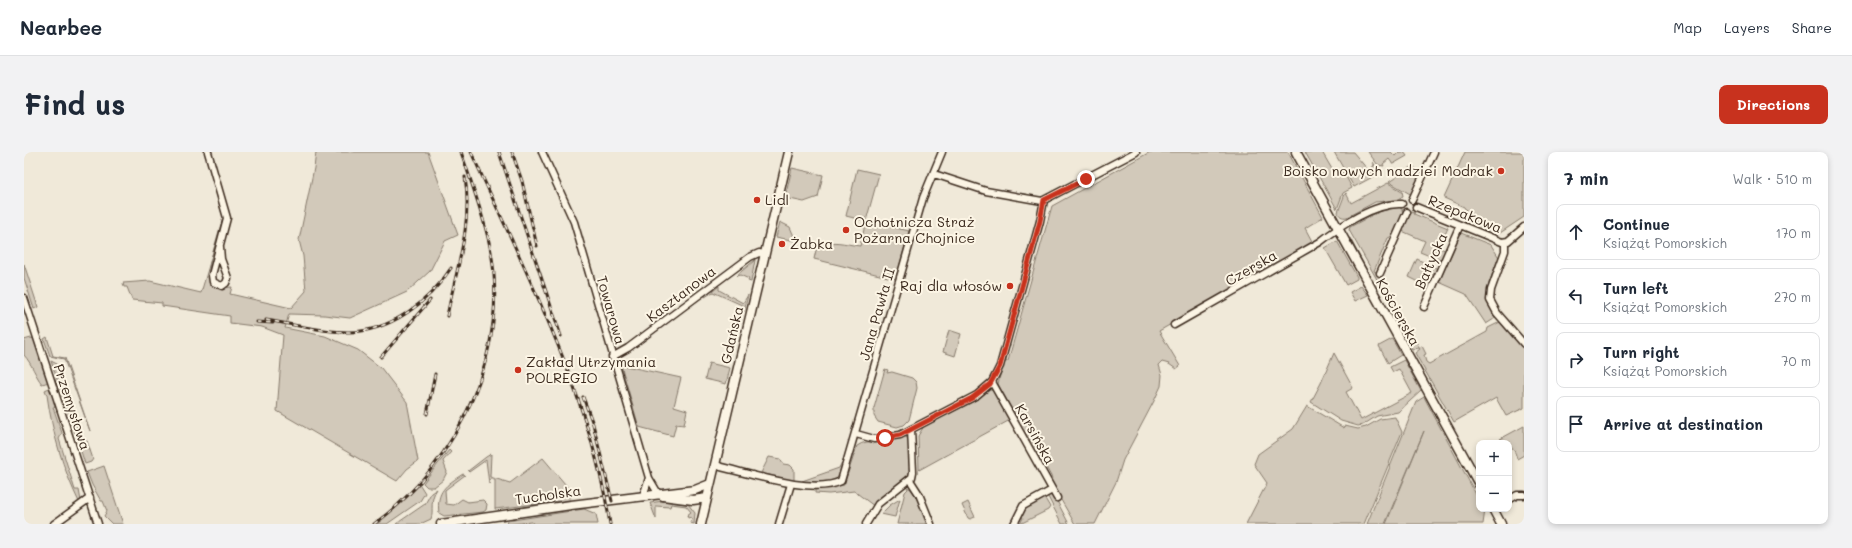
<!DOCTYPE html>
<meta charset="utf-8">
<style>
body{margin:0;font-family:Mali,sans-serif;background:#f2f2f3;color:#1f2937}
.controls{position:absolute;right:12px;bottom:12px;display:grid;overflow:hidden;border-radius:8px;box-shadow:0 2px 6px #0003}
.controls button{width:36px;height:36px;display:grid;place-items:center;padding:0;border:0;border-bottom:1px solid #e0e1e3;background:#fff;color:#1f2937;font:20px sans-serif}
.stop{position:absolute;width:12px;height:12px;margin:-9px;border:3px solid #c8321e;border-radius:50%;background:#fff}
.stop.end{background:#c8321e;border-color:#fff;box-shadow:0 1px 4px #0008}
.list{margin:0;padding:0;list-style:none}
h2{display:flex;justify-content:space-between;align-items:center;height:52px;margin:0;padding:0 16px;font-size:17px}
h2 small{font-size:13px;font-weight:400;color:#747a83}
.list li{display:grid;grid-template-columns:26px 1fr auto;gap:12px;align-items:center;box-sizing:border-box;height:56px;margin:0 8px 8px;padding:0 8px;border:1px solid #e0e1e3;border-radius:8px}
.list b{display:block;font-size:15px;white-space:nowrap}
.list p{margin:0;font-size:13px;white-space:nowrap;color:#747a83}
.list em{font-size:13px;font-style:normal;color:#747a83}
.icon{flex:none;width:22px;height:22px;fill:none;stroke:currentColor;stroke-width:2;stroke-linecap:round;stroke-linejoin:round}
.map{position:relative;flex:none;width:1500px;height:372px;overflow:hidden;border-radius:8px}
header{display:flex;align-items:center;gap:24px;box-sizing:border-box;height:56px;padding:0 20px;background:#fff;border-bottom:1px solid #e0e1e3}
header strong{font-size:19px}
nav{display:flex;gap:22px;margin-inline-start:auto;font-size:14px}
.intro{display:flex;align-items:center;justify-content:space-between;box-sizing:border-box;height:96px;padding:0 24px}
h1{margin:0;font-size:28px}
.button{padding:10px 18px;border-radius:8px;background:#c8321e;color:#fff;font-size:14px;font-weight:700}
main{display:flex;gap:24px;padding:0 24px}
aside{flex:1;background:#fff;border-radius:8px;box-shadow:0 2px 6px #0003}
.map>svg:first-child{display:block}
.green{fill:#d2c9ba;stroke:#867a6c}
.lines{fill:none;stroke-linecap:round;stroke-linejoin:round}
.minor-casing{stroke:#3b2a1e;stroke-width:9}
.major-casing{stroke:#3b2a1e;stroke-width:11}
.minor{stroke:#fcf5e5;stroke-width:6}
.major{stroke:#fcf5e5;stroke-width:8}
.rail-casing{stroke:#3b2a1e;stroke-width:3}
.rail{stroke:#fcf5e5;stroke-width:1.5;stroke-dasharray:4.5;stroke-linecap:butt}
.route{stroke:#c8321e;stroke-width:5}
.poi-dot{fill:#c8321e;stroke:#fcf5e5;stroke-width:1.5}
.labels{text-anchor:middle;stroke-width:4;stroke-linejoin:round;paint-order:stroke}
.poi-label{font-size:14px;fill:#3b2a1e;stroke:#fcf5e5;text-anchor:start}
.street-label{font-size:14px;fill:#3b2a1e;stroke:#fcf5e5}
</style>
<header>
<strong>Nearbee</strong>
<nav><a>Map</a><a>Layers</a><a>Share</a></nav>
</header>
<div class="intro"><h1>Find us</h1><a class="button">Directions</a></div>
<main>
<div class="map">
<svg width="1500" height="372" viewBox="0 0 1500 372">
<rect width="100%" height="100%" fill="#f0e9d9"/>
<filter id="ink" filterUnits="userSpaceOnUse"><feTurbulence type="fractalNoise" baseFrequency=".025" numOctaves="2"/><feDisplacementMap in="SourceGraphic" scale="8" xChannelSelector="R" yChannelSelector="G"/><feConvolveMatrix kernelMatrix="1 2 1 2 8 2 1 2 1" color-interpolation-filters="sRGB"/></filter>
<g filter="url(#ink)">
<path class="green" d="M292 0H404L434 83 421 89 406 119 383 140 326 166 300 163 265 162 261 176 301 184 334 198 357 216 383 250 394 309 383 317 373 329 253 259 259 183 238 175 206 171V164L138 154V151L108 148 103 135H100L99 131 126 129 177 141 197 72 199 71C195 88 179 116 187 132L196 136 208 135 206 142 267 156 282 139 279 104 275 88 290 16Z
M1126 0H1264L1299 65 1281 76 1289 91 1135 179 1156 214 1152 217 1145 212 1138 210 1135 213 1138 223 1137 234 1130 249 1099 308 1092 330 1071 372H1051L1026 329 1028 326 1007 288H1004L974 232 979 211 984 209 1028 54Z
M1281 0H1298L1312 24 1318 21 1316 17H1318L1328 36 1319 41 1313 57Z
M1310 0H1329L1344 18 1350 14 1348 11 1349 10 1356 21 1330 35Z
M1344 0H1367L1371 4 1375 0H1380L1383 4 1369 12H1368V11L1365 7 1359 12 1360 14 1354 13Z
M1441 0H1500V65L1476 81 1450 70 1440 55 1420 46Z
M1389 14 1397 22 1388 43 1365 30Z
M768 16 799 23 794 45 780 50 761 46Z
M833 17 855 22 842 69 885 79 872 127 790 107 793 94C811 87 819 92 836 94L842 69 822 64Z
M1364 31 1378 39 1379 44 1372 48 1351 50 1323 65C1318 66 1315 64 1314 60L1321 42 1322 41 1327 51Z
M1375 55 1378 57 1379 62 1370 83 1364 86 1350 119 1358 123 1355 131 1325 78 1326 75 1354 60Z
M1387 59 1391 60 1390 62 1424 76 1415 95 1422 99 1418 109 1396 100 1401 89 1378 79Z
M756 70 766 75 772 89 752 85Z
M1437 81 1467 93 1476 107H1474L1465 131V151L1471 165 1470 167 1462 172 1442 142 1415 130Z
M1326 86 1367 164 1377 176 1372 175 1324 87Z
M1313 89 1333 125V127L1322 133 1301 96Z
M1393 107 1414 117 1407 133 1403 134 1385 125Z
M731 108 727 130 724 129 725 127 716 123 712 124Z
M0 112 14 155 10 157 0 126Z
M695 134V138L719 151 724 143 720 160H718L720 154 689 140 681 145V142L691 135 689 139Z
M1337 134 1344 143 1331 149 1326 140Z
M1476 170 1500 196V256L1482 264 1472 246 1430 270 1391 201 1396 197 1395 196 1388 197 1385 191 1383 180 1386 179 1395 195 1398 194 1402 202 1400 203 1402 210 1405 212 1463 180 1464 176Z
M925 178 937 182 931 204 919 200Z
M23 185 29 204 41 206 66 279 40 207 26 204 20 187Z
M7 186 11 187 25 230 18 232C11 223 8 212 0 203V188Z
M1368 187 1377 203 1364 211 1355 194Z
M1310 201 1329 236 1322 240 1337 268 1388 241 1375 217 1369 220 1366 215 1380 208 1397 239 1374 260 1353 264 1339 273 1334 274 1317 269 1287 250 1297 231Z
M27 209 33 212 55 280 54 283 52 284Z
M685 211 706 216 702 232 681 227Z
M597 213 657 226 650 254 663 258 660 273 652 272 649 284 615 275Z
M861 217 864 218 863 221 868 220 888 226 892 230 893 236 885 268 880 273 873 275 854 270 850 264V256Z
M25 236 29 242 31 255H29L38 281 35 287 51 338H55L57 349 55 350C39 317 28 280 23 243L21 238Z
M966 238 970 239 986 268 895 318 894 284 900 274 949 250Z
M1400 245 1455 348V357L1461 358 1459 372H1362L1400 279 1361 372H1343L1392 250Z
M1283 254 1320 276 1321 274 1334 277 1342 275 1356 267 1371 265 1378 280 1340 372H1222L1243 331 1230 312 1234 302 1269 277Z
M1500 274V303L1493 307C1491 297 1485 290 1476 287Z
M880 284 886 288 887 324 850 354 830 339 805 342 791 341V337L820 333 833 294C845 285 863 293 880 284Z
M60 287 63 289 69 307 67 310 61 312 54 290Z
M425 298 427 300 419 309 423 320 419 328 410 335H403L399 331Z
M467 302 466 325 486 331 519 306 547 339 548 342 546 348 471 357V328L466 327 465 332 462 308 445 320 444 319 462 305Z
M745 305 756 307 759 312 766 313 770 317V329L737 321Z
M820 306H823L814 328 779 331 778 329 815 316Z
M80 314 99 372H88L80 364 83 359 79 349H77L68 333 63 320Z
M439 322 441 323 421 338 422 352 430 353 438 347 444 350 459 348 463 352 462 358 459 360 420 364 415 361C412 339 422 333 439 322Z
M396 333 401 341 396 349 363 372H353L370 358Z
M883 335C893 338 900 363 904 372H873L881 340 884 337Z
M413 337C405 348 410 358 407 367L396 372H372L401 352 407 341Z
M1023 343 1028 344 1034 351 1045 372H1038Z
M1020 345 1026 355 1024 358 996 372 999 366 997 363 1003 355Z
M876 347 871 365 857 362 866 353Z
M638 349 664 352 671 361 670 372 666 371 668 367 667 365 664 366 663 363 667 360 662 354 647 352 646 355 632 354V367L626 351Z
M944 350 951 365 946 367 944 366 938 353Z
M560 357 572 362 574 372H509L508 370 484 372 483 369Z"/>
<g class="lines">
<g class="minor-casing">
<path id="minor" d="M184 0 203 66 188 123 189 130 198 134 202 131 204 126 197 107 196 95
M518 0 550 70 625 326 635 343
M910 22 962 39 1018 49 1112 0
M1388 48 1410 0
M1392 55 1478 90 1484 89 1500 75
M1481 90V99L1467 138 1466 148 1473 161 1500 192
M1356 121 1383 60
M0 146 74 372
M1400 155 1436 73
M1150 173 1296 90C1316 74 1352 50 1378 52
M588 205 604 196 726 105 735 101 740 102
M968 230 1033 346
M832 282 850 287 876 283 953 243 968 230 976 214 1016 69 1020 48
M691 312 697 315C727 322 790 343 817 329L899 46 918 0
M886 328 895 342 907 372
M619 344 625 326
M1485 348 1493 343H1500
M30 372 66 346
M755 372 767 332
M842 372 854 352 888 325 889 320 887 277
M990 372 999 354 1028 338"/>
</g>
<g class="major-casing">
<path id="major" d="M1272 0 1455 332
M639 344 669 348 683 346
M1469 357 1477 372
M417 372 547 353 671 338 686 332
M677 372 765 0"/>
</g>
<use href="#minor" class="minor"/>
<use href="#major" class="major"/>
<g class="rail-casing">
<path id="rail" d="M447 0C502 120 565 240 586 372
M475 0 537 184
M488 0 498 29 513 94
M423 164C432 118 449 72 441 25
M242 168C268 172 297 180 324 180 366 180 405 150 427 116
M233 170 249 171
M357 205 406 148
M559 245 569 272 588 349
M403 262 411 222
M350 372C435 311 489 194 465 90 458 59 447 29 437 0"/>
</g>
<use href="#rail" class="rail"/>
</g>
</g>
<g class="lines" filter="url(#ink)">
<path class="route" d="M861 286 876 283 948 246 966 232 976 214 1016 69 1020 48 1062 27"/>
</g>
<g class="poi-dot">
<circle cx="1477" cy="19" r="4"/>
<circle cx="733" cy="48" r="4"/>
<circle cx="822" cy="78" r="4"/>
<circle cx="758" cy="92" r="4"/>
<circle cx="986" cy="134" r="4"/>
<circle cx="494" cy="218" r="4"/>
</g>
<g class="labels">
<g class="poi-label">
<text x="1469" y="24" text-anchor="end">Boisko nowych nadziei Modrak</text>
<text x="741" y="53">Lidl</text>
<text x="830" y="75">Ochotnicza Straż<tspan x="830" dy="16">Pożarna Chojnice</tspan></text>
<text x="766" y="97">Żabka</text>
<text x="978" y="139" text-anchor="end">Raj dla włosów</text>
<text x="502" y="215">Zakład Utrzymania<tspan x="502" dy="16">POLREGIO</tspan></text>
</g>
<g class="street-label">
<text transform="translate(1441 62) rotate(22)" y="5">Rzepakowa</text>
<text transform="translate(1407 109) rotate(-66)" y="5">Bałtycka</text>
<text transform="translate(1227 116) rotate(-30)" y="5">Czerska</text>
<text transform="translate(657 142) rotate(-37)" y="5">Kasztanowa</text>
<text transform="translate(587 158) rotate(74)" y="5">Towarowa</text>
<text transform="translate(1374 160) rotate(61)" y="5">Kościerska</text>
<text transform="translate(853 162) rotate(-74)" y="5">Jana Pawła II</text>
<text transform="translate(708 183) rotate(-77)" y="5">Gdańska</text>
<text transform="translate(48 255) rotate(72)" y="5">Przemysłowa</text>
<text transform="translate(1011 282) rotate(61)" y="5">Karsińska</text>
<text transform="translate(524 343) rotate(-8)" y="5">Tucholska</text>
</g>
</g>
</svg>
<div class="controls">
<button>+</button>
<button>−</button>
</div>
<div class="stop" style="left:861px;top:286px"></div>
<div class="stop end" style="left:1062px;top:27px"></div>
</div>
<aside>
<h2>7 min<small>Walk · 510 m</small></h2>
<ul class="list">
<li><svg class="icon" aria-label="ahead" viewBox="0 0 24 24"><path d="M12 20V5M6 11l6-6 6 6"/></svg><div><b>Continue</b><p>Książąt Pomorskich</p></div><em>170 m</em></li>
<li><svg class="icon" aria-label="left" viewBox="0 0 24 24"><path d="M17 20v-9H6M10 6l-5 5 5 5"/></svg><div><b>Turn left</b><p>Książąt Pomorskich</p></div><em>270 m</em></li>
<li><svg class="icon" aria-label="right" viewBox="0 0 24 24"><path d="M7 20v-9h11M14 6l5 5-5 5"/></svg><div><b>Turn right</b><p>Książąt Pomorskich</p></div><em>70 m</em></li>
<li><svg class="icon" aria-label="arrive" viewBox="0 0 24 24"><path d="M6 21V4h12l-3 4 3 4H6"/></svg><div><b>Arrive at destination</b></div></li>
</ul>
</aside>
</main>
